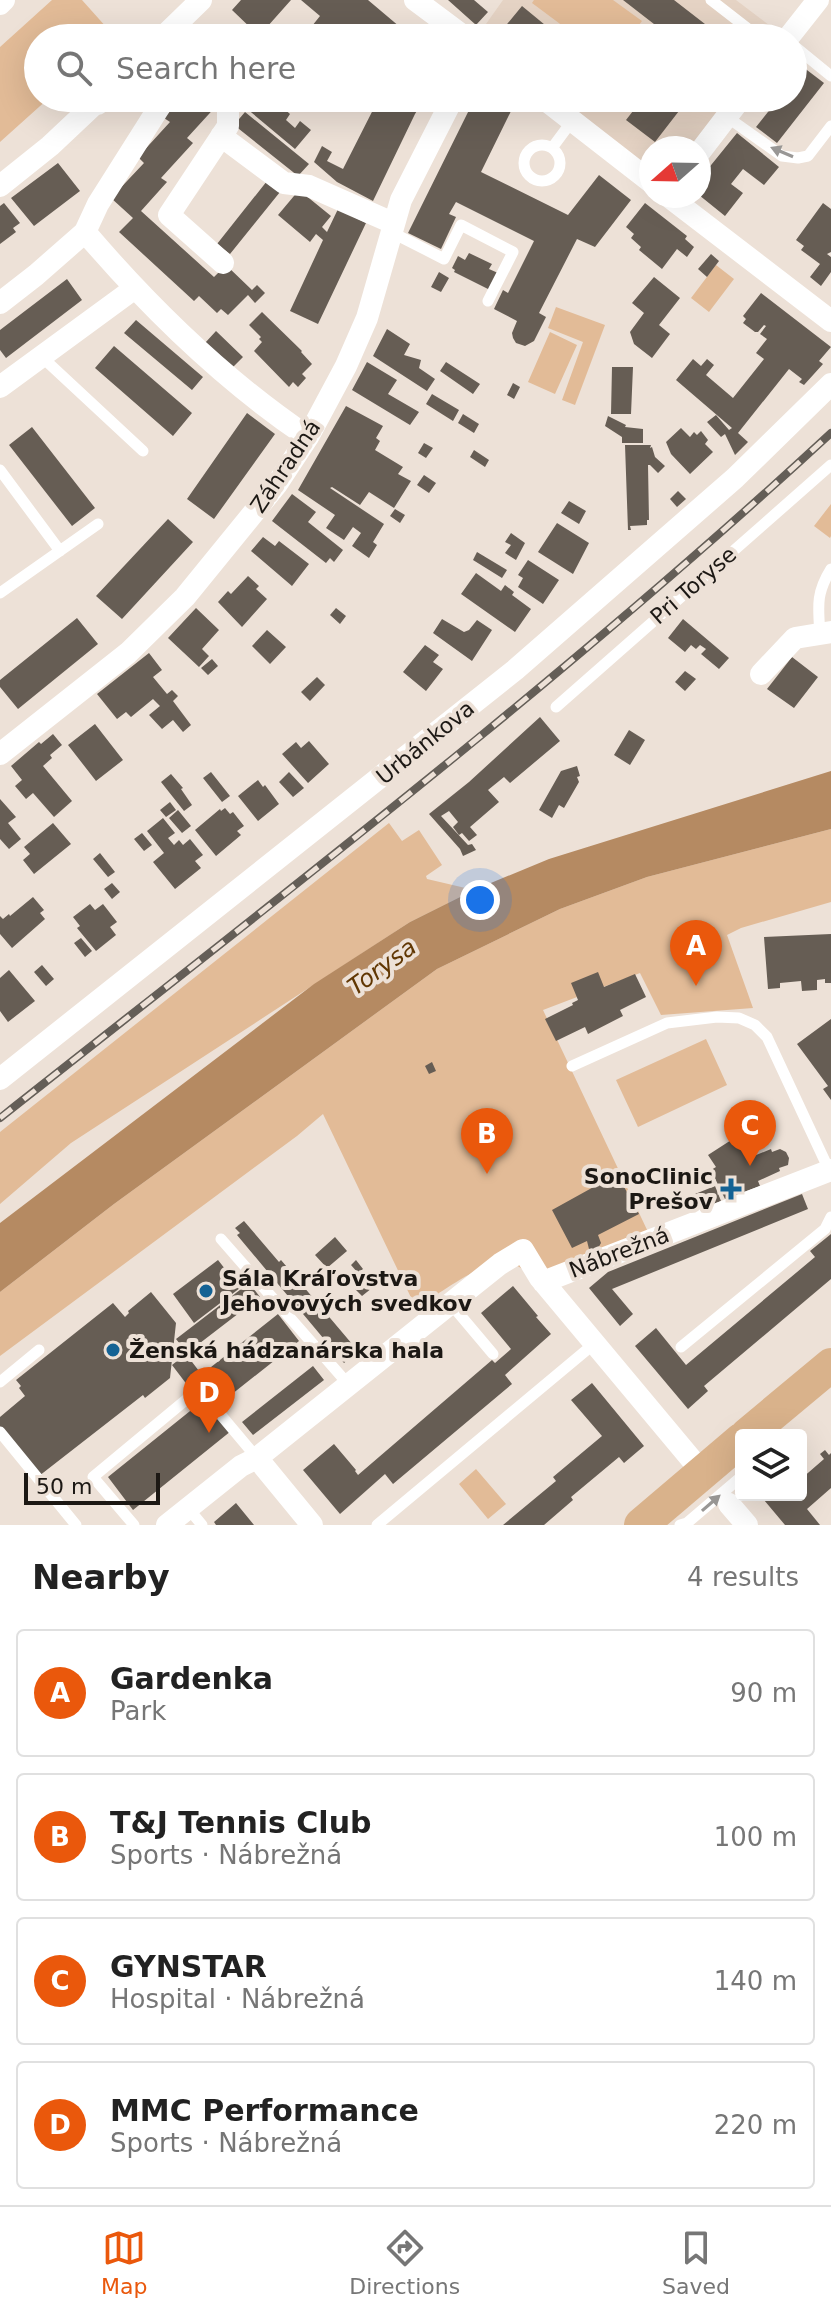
<!DOCTYPE html>
<meta charset="utf-8">
<style>
body{margin:0;font-family:"DejaVu Sans",sans-serif;background:#f2f2f2;color:#222}
.controls{position:absolute;right:24px;bottom:24px;display:grid;overflow:hidden;border-radius:8px;box-shadow:0 8px 32px #0002}
.controls button{width:72px;height:72px;display:grid;place-items:center;padding:0;border:0;border-bottom:2px solid #e0e0e0;background:#fff;color:#222;font:40px sans-serif}
.compass{position:absolute;left:639px;top:136px;width:72px;height:72px;border-radius:50%;background:#fff;box-shadow:0 8px 32px #0002;rotate:250deg}
.scale{position:absolute;left:24px;bottom:20px;width:136px;box-sizing:border-box;padding-left:8px;border:4px solid #1c1814;border-top:0;font-size:22px;line-height:28px;white-space:nowrap;color:#1c1814;-webkit-text-stroke:6px #ede1d7;paint-order:stroke}
.you{position:absolute;left:480px;top:900px;width:28px;height:28px;margin:-20px;border:6px solid #fff;border-radius:50%;background:#1a73e8;box-shadow:0 0 0 12px #1a73e833}
.badge{display:grid;place-items:center;width:52px;height:52px;border-radius:50%;background:#ea580c;color:#fff;font-size:26px;font-weight:700}
.pin{position:absolute;translate:-50% -66px;filter:drop-shadow(0 2px 4px #0008)}
.pin::after{content:'';position:absolute;top:42px;width:28px;height:24px;background:inherit;clip-path:polygon(0 0,100% 0,50% 100%)}
.list{margin:0;padding:0;list-style:none}
h2{display:flex;justify-content:space-between;align-items:center;height:104px;margin:0;padding:0 32px;font-size:34px}
h2 small{font-size:26px;font-weight:400;color:#767676}
.list li{display:grid;grid-template-columns:52px 1fr auto;gap:24px;align-items:center;box-sizing:border-box;height:128px;margin:0 16px 16px;padding:0 16px;border:2px solid #e0e0e0;border-radius:8px}
.list b{display:block;font-size:30px;white-space:nowrap}
.list p{margin:0;font-size:26px;white-space:nowrap;color:#767676}
.list em{font-size:26px;font-style:normal;color:#767676}
.icon{flex:none;width:44px;height:44px;fill:none;stroke:currentColor;stroke-width:2;stroke-linecap:round;stroke-linejoin:round}
.map{position:relative;flex:none;width:831px;height:1525px;overflow:hidden}
.search{position:absolute;background:#fff;box-shadow:0 8px 32px #0002;left:24px;right:24px;top:24px;height:88px;display:flex;align-items:center;gap:20px;box-sizing:border-box;padding:0 28px;border-radius:44px;color:#767676;font-size:30px}
.sheet{height:680px;background:#fff}
nav{display:flex;justify-content:space-around;align-items:center;box-sizing:border-box;height:112px;border-top:2px solid #e0e0e0;background:#fff;font-size:22px;color:#767676}
nav a{display:grid;justify-items:center;gap:4px}
nav .on{color:#ea580c}
.map>svg:first-child{display:block}
.built{fill:#e5d3c4}
.green{fill:#e2bb97}
.water{fill:#b58a62}
.building{fill:#665d54}
.lines{fill:none;stroke-linecap:round;stroke-linejoin:round}
.lane{stroke:#fff;stroke-width:11}
.street{stroke:#fff;stroke-width:22}
.primary{stroke:#d9b28b;stroke-width:34}
.rail-casing{stroke:#645e57;stroke-width:8}
.rail{stroke:#ede1d7;stroke-width:5;stroke-dasharray:15;stroke-linecap:butt}
.oneway{fill:#999795}
.poi-dot{fill:#146294;stroke:#ede1d7;stroke-width:3}
.labels{text-anchor:middle;stroke-width:8;stroke-linejoin:round;paint-order:stroke}
.street-label{font-size:22px;fill:#1c1814;stroke:#ede1d7}
.poi-label{font-size:22px;font-weight:bold;fill:#1c1814;stroke:#ede1d7;text-anchor:start}
.water-label{font-size:24px;font-style:italic;fill:#613703;stroke:#ede1d7}
</style>
<div class="map">
<svg width="831" height="1525" viewBox="0 0 831 1525">
<rect width="100%" height="100%" fill="#ede1d7"/>
<path class="built" d="M503 0H736L781 34 778 38H476Z
M550 98H730L690 148H651V176Z"/>
<path class="green" d="M52 0H82L116 38H38V98H49L0 142V47Z
M534 0H613L642 21 629 38H579L532 3Z
M716 265 734 279 709 312 691 298Z
M556 307 605 325 575 405 562 400 583 342 548 328Z
M550 332 577 345 555 394 528 382Z
M831 504V536L830 538 814 526Z
M389 823 402 841 419 830 442 865 426 876 427 879 474 890 410 922 71 1143 0 1204V1132Z
M831 829V902L741 928 727 935 753 1008 661 1015 640 973 543 1010 649 1234 531 1276C523 1269 514 1262 503 1262 481 1262 436 1296 416 1308L323 1114 297 1136 0 1356V1292L114 1204 437 969 560 909 647 877Z
M706 1039 727 1085 638 1127 616 1080Z
M476 1469 506 1504 488 1519 459 1484Z"/>
<path class="water" d="M831 771V829L647 877 560 909 437 969 114 1204 0 1292V1223L314 984 410 922 474 890 549 859Z"/>
<path class="building" d="M241 0H291L259 36 232 10Z
M301 0H368L413 38H322L324 36 312 26 320 16Z
M448 0H474L488 12 476 25Z
M623 0H674L714 31 711 34 717 38H672Z
M522 6 556 34 552 38H515L503 29Z
M803 67 824 83 777 143 756 127 779 98H793V80Z
M182 98H213L219 103 187 138 193 143 161 178 167 182 141 211 214 277 226 265 252 290 257 285 265 293 255 303 248 295 228 315 221 309 217 313 199 296 194 301 119 232 133 218 111 198 144 163 138 157 170 122 164 118Z
M255 98H274L269 104 277 111 281 106 290 114 286 120 295 128 300 121 311 130 295 149 246 108Z
M379 98H425L415 114 373 201 337 182 314 162 322 146 332 152 327 161 343 169Z
M475 98H499L512 109 481 172 568 215 599 175 631 200 595 247 577 239 539 313 546 317 534 341 525 346 516 343 513 338 512 333 517 321 494 309 503 290 508 293 534 241 456 202 449 214 456 217 441 249 408 233Z
M643 98H689L655 142 626 120Z
M245 112 309 164 298 176 234 125Z
M737 133 779 167 764 185 743 169 731 184 743 193 725 216 699 195V180Z
M58 163 80 191 34 226 11 198Z
M267 181 280 192 230 254 217 244Z
M299 190 331 216 322 227 327 232 338 209 366 223 318 324 290 311 323 240 316 234 310 242 278 215Z
M4 203 20 223 13 228 16 232 0 244V206Z
M645 203 687 236 685 239 694 247 687 257 677 249 662 269 639 250 641 247 631 238 634 234 626 227Z
M823 203 831 209V252L827 254 831 257V272L821 286 810 277 820 264 801 250 804 246 796 240Z
M469 253 492 264 489 269 498 273 490 290 454 272 455 270 452 268 458 256 465 260Z
M711 254 719 261 707 277 698 269Z
M439 272 449 278 441 292 431 287Z
M654 277 680 298 659 325 670 334 652 358 634 344 630 332 644 313 632 303Z
M67 279 82 300 6 358 0 350V330Z
M761 293 831 347 819 361 823 364 804 385 799 382 802 379 789 369 738 433 748 442 735 455 725 434 721 437 707 422 716 415 729 430 732 428 676 380 693 359 701 366 707 359 714 365 706 375 733 398 764 359 756 353 767 339 760 334 766 326 764 325 758 332H755L743 323 746 319 743 316Z
M262 312 302 351 301 352 312 364 302 374 306 378 298 387 293 382 289 387 254 351 262 342 259 339 261 337 249 325Z
M136 320 203 377 192 390 124 333Z
M387 329 410 344 404 355 421 360 419 368 435 379 427 391 373 356Z
M216 331 243 357 231 369 205 343Z
M114 346 192 413 173 436 95 368Z
M367 362 397 380 388 394 419 412 410 425 352 390Z
M446 362 480 384 473 394 440 371Z
M612 367H633L631 414H611Z
M513 383 520 387 514 399 507 395Z
M432 394 459 410 453 421 426 404Z
M346 406 383 426 376 438 380 441 375 450 403 467 398 474 411 481 394 508 369 492 360 505 332 487 330 488 384 524 373 542 377 545 369 558 352 546 361 533 353 527 344 540 326 528 335 515 298 490Z
M247 413 275 434 214 519 187 499Z
M463 414 479 424 474 433 458 423Z
M608 416 626 425 625 427 643 429V443H622V437L605 426Z
M32 427 95 508 72 526 9 445Z
M681 428 690 437 694 432 697 435 701 431 708 440 705 444 713 452 690 474 671 454 666 442Z
M424 443 433 448 426 458 418 453Z
M625 445H651L650 448 652 447 655 457 665 466 658 473 650 465H648L649 520H647V525L630 526 631 530H628Z
M474 450 489 460 485 467 470 457Z
M424 475 436 483 429 493 417 485Z
M678 491 686 499 677 507 670 499Z
M292 494 316 512 308 522 343 550 334 562 330 558 326 563 272 521Z
M569 501 586 511 579 524 561 513Z
M395 509 405 515 400 523 390 516Z
M168 519 193 542 122 619 96 596Z
M557 523 589 543 573 574 538 552Z
M511 533 525 543 516 560 505 553 511 545 505 542Z
M263 537 275 546 279 541 309 564 292 586 251 551Z
M477 552 507 570 502 578 473 560Z
M528 560 559 580 543 604 518 587 523 578 518 575Z
M476 573 501 591 505 585 514 592 512 595 531 609 515 632 461 594Z
M248 576 259 586 256 589 267 599 242 627 218 602 228 591 231 594Z
M196 608 219 630 202 649 209 656 199 667 168 638Z
M336 608 346 616 340 624 330 615Z
M77 618 98 644 18 709 0 687V680Z
M442 619 464 632 469 630 477 620 492 630 472 661 433 633Z
M683 619 729 658 719 669 701 654 706 649 700 645 696 649 691 645 685 652 668 638Z
M267 630 286 647 270 664 252 646Z
M425 645 439 655 433 662 443 669 426 691 403 672Z
M149 653 162 670 153 677 167 694 172 690 178 696 173 701 191 725 183 732 173 720 162 729 149 715 160 706 153 699 131 717 126 712 117 719 97 694Z
M792 657 818 677 794 708 767 689Z
M212 659 218 666 208 675 201 668Z
M685 671 696 679 685 691 675 682Z
M317 677 325 685 310 701 301 692Z
M540 717 560 741 510 783 504 777 488 790 499 802 470 827 477 835 469 841 462 833 459 835 453 827 458 822 449 811 441 816 468 845 472 844 476 850 463 856 460 849 429 814 469 782Z
M95 724 123 760 96 781 68 745Z
M629 730 645 740 630 765 614 755Z
M53 734 62 745 50 755 52 758 43 766 72 801 54 817 33 793 26 799 15 786 22 780 11 766 39 742 41 744Z
M309 741 329 764 308 783 282 754 296 742 301 748Z
M577 766 580 776 577 777 579 782 564 808 559 805 552 818 539 810 561 771Z
M211 772 230 796 222 802 203 778Z
M289 772 304 788 293 797 279 782Z
M171 774 183 788 181 789 192 805 184 811 161 782Z
M258 780 263 787 265 785 279 804 258 821 238 796Z
M0 799 16 817 8 823 21 839 9 849 0 839Z
M170 802 176 810 166 817 160 810Z
M225 808 230 814 233 812 244 826 237 831 241 835 216 856 195 830 220 809 221 811Z
M178 810 191 826 182 833 169 818Z
M163 818 175 833 168 838 174 845 179 840 183 845 190 839 203 855 195 861 201 868 175 889 153 862 164 853 147 831Z
M53 823 71 844 34 874 23 860 30 854 24 847Z
M142 833 152 845 144 851 134 839Z
M100 853 115 872 108 877 93 859Z
M112 883 120 892 112 899 104 889Z
M33 897 44 910 40 913 45 919 12 948 0 934V916L3 919 9 914 10 916Z
M90 904 95 910 103 904 117 922 110 927 116 935 96 951 77 928 80 926 73 917Z
M831 934V983H825V979L817 980V990L802 991 801 981 780 983V988L768 989 764 937Z
M81 938 92 951 85 957 74 943Z
M42 965 54 979 46 986 34 972Z
M9 970 35 1001 8 1022 0 1011V978Z
M598 972 604 987 635 974 646 997 620 1010 623 1016 588 1034 585 1027 556 1041 545 1019 573 1005 572 1003 578 1000 571 983Z
M831 1019V1100L823 1089 828 1086 797 1044Z
M432 1062 436 1071 429 1074 425 1066Z
M739 1135 749 1158 771 1149 772 1152 780 1149 786 1152 789 1158 788 1165 779 1168 780 1171 758 1181 760 1186 725 1199 711 1170 716 1167 708 1155Z
M617 1174 639 1214 598 1235 601 1243 597 1250 589 1249 587 1241 572 1248 552 1210Z
M715 1186 721 1201 701 1209 695 1194Z
M802 1194 808 1209 612 1289 633 1314 620 1326 589 1288 608 1272Z
M244 1221 279 1262 281 1260 358 1351 344 1363 237 1235 240 1233 235 1228Z
M831 1234V1279L704 1386 708 1391 688 1409 635 1346 656 1328 686 1365 815 1257 810 1251Z
M335 1237 347 1251 327 1268 315 1255Z
M218 1260 240 1288 194 1323 173 1294Z
M356 1260 363 1269 358 1273 351 1265Z
M369 1275 377 1284 362 1296 354 1288Z
M249 1283 260 1297 187 1353 176 1339Z
M513 1286 538 1316 536 1317 551 1334 505 1375 512 1384 393 1484 385 1474 340 1514 303 1470 334 1444 356 1470 355 1471 358 1475 492 1360 495 1363 511 1349 481 1313Z
M151 1292 176 1323 170 1378 145 1398 143 1395 39 1476 0 1428V1417L25 1396 19 1388 21 1386 16 1380 113 1303 125 1317 129 1313 128 1311Z
M278 1314 299 1341 227 1398 206 1371Z
M186 1354 202 1375 188 1386 172 1365Z
M313 1366 324 1380 253 1435 242 1422Z
M592 1383 644 1446 624 1463 619 1457 571 1497 573 1500 544 1525H503L556 1481 553 1477 602 1436 571 1400Z
M205 1399 231 1431 133 1510 108 1477Z
M825 1450 829 1455 831 1453V1488L807 1509 820 1525H785L764 1500 770 1495H801V1479L824 1459 820 1454Z
M236 1503 254 1525H216L214 1522Z"/>
<g class="lines">
<path class="lane" d="M711 0 760 38
M793 45 831 76
M100 109 117 98
M727 117 782 156 798 158 808 156 831 126
M524 163a18 18 0 1 1 36 0a18 18 0 1 1-36 0Z
M552 148 572 121
M391 232 444 259 461 225 513 252 488 301
M43 358 143 451
M0 470 60 551
M0 593 98 524
M820 634C818 606 816 593 831 569
M556 707 831 465
M572 1066 667 1023 717 1017 739 1018 755 1025 767 1037 830 1172
M221 1239 348 1384
M450 1303 493 1354
M681 1347 825 1229 831 1217
M0 1382 39 1350
M0 1432 76 1525
M188 1508 202 1525
M134 1525 93 1477 199 1389 257 1458
M377 1525 595 1343
M680 1525 687 1523 741 1477"/>
<path class="street" d="M415 0 466 38
M0 4 4 0
M162 38 201 0
M788 38 818 0
M223 98 228 106V126L169 215 223 263
M543 98 651 182
M221 136 284 183 309 186 393 223
M699 153 741 98
M0 186 50 146 101 98
M668 196 831 321
M85 232C150 308 225 381 308 437
M0 303 36 275 85 232 98 204 165 98
M0 387 135 288
M761 674 795 638 831 632
M0 754 128 653 185 597 277 484 308 437 346 366 367 318 401 200 453 98
M0 1079 515 670 735 478 831 384
M543 1282 831 1170
M257 1458 312 1525
M729 1504 747 1525
M167 1525 241 1466 257 1458 500 1264 523 1250 540 1278 702 1472"/>
<path class="primary" d="M747 1435 831 1365
M641 1525 741 1440"/>
<g class="rail-casing">
<path id="rail" d="M0 1118C282 895 567 677 831 433"/>
</g>
<use href="#rail" class="rail"/>
</g>
<defs><path id="oneway-solid" d="M-6-.8H1V-3.2L6.5 0L1 3.2V.8H-6Z" transform="scale(2)"/></defs>
<g class="oneway">
<use href="#oneway-solid" transform="translate(782 152) rotate(-157)"/>
<use href="#oneway-solid" transform="translate(711 1503) rotate(-41)"/>
</g>
<g class="poi-dot">
<path d="M727 1177h8v8h8v8h-8v8h-8v-8h-8v-8h8z"/>
<circle cx="206" cy="1291" r="8"/>
<circle cx="113" cy="1350" r="8"/>
</g>
<g class="labels">
<g class="street-label">
<text transform="translate(285 466) rotate(-56)" y="8">Záhradná</text>
<text transform="translate(693 585) rotate(-41)" y="8">Pri Toryse</text>
<text transform="translate(425 742) rotate(-39)" y="8">Urbánkova</text>
<text transform="translate(619 1252) rotate(-21)" y="8">Nábrežná</text>
</g>
<g class="poi-label">
<text x="713" y="1184" text-anchor="end">SonoClinic<tspan x="713" dy="25">Prešov</tspan></text>
<text x="222" y="1286">Sála Kráľovstva<tspan x="222" dy="25">Jehovových svedkov</tspan></text>
<text x="129" y="1358">Ženská hádzanárska hala</text>
</g>
<g class="water-label">
<text transform="translate(382 967) rotate(-36)" y="8">Torysa</text>
</g>
</g>
</svg>
<div class="controls">
<button><svg class="icon" aria-label="layers" viewBox="0 0 24 24"><path d="M12 4l9 5-9 5-9-5zM3 14l9 5 9-5"/></svg></button>
</div>
<svg class="compass" viewBox="-18 -18 36 36"><path d="M0-13l5 13h-10z" fill="#e53935"/><path d="M0 13l5-13h-10z" fill="#767676"/></svg>
<div class="scale">50 m</div>
<div class="you"></div>
<div class="pin badge" style="left:696px;top:986px">A</div>
<div class="pin badge" style="left:487px;top:1174px">B</div>
<div class="pin badge" style="left:750px;top:1166px">C</div>
<div class="pin badge" style="left:209px;top:1433px">D</div>
<div class="search"><svg class="icon" aria-label="search" viewBox="0 0 24 24"><circle cx="10" cy="10" r="6"/><path d="M15 15l6 6"/></svg>Search here</div>
</div>
<section class="sheet">
<h2>Nearby<small>4 results</small></h2>
<ul class="list">
<li><span class="badge">A</span><div><b>Gardenka</b><p>Park</p></div><em>90 m</em></li>
<li><span class="badge">B</span><div><b>T&amp;J Tennis Club</b><p>Sports · Nábrežná</p></div><em>100 m</em></li>
<li><span class="badge">C</span><div><b>GYNSTAR</b><p>Hospital · Nábrežná</p></div><em>140 m</em></li>
<li><span class="badge">D</span><div><b>MMC Performance</b><p>Sports · Nábrežná</p></div><em>220 m</em></li>
</ul>
</section>
<nav>
<a class="on"><svg class="icon" aria-label="map" viewBox="0 0 24 24"><path d="M3 6l6-2 6 2 6-2v14l-6 2-6-2-6 2zM9 4v14M15 6v14"/></svg>Map</a>
<a><svg class="icon" aria-label="directions" viewBox="0 0 24 24"><path d="M12 3l9 9-9 9-9-9zM9 14v-3h6M13 9l2 2-2 2"/></svg>Directions</a>
<a><svg class="icon" aria-label="saved" viewBox="0 0 24 24"><path d="M7 4h10v16l-5-4-5 4z"/></svg>Saved</a>
</nav>
